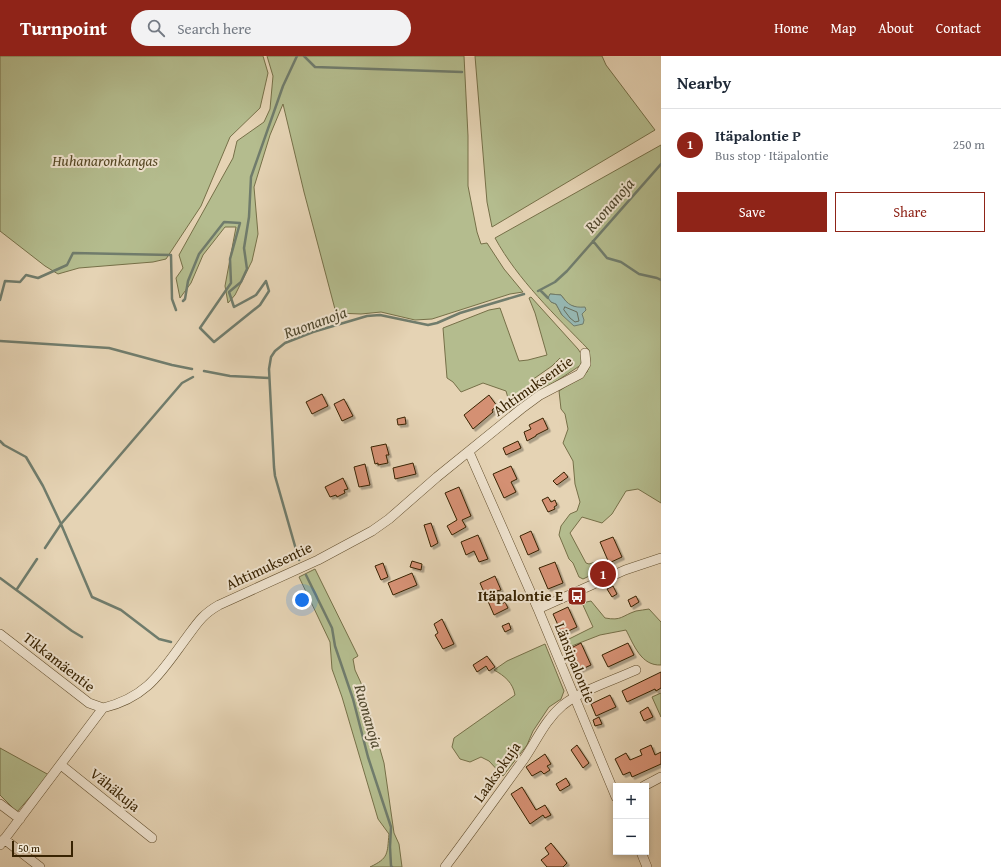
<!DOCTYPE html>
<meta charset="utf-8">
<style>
body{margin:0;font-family:"Gentium Book Plus",serif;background:#f2f2f3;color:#1f2937}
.controls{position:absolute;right:12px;bottom:12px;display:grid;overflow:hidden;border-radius:0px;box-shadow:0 2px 6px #0003}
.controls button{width:36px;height:36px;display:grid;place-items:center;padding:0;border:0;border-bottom:1px solid #e0e1e3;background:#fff;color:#1f2937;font:20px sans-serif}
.scale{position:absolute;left:12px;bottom:10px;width:61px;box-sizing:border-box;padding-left:4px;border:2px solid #382302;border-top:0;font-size:11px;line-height:14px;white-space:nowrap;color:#382302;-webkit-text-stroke:3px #eee2ce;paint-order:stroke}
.you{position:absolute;left:302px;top:544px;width:14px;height:14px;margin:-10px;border:3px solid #fff;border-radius:50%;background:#1a73e8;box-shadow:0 0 0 6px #1a73e833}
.badge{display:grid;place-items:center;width:26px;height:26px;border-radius:50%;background:#8f2418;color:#fff;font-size:13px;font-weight:700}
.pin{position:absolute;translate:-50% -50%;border:2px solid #fff;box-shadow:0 1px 4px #0006}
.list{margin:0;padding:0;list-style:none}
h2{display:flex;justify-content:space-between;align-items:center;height:52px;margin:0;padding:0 16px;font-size:17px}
h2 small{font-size:13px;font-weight:400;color:#747a83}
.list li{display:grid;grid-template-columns:26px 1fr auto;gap:12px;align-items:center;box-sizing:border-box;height:72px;padding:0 16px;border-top:1px solid #e0e1e3}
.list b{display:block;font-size:15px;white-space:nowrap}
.list p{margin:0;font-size:13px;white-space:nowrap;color:#747a83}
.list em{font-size:13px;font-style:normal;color:#747a83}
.actions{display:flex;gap:8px;padding:12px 16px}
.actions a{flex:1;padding:9px 0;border:1px solid #8f2418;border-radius:0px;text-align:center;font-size:14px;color:#8f2418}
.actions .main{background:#8f2418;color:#fff}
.icon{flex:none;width:22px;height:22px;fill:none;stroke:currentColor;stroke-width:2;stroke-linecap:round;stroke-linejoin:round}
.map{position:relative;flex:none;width:661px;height:811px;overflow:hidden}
header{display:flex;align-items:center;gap:24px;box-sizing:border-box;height:56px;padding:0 20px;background:#8f2418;color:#fff}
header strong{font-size:19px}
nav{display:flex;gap:22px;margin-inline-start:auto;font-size:14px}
.search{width:280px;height:36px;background:#f2f2f3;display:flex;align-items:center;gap:10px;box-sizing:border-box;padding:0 14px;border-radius:22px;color:#747a83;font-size:15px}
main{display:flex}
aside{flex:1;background:#fff}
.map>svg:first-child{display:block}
.green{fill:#b4bc8e;stroke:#767048;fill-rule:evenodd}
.water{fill:#96b7b2;stroke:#707c6c}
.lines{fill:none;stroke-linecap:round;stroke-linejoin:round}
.shore{stroke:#676d5a;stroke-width:1}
.stream{stroke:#707c6c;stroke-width:2.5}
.building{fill:#d49073;stroke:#382302;filter:url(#shadow)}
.street-casing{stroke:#634f2e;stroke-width:10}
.street{stroke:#eee2ce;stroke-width:9}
.labels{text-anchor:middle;stroke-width:4;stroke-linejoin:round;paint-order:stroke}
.park-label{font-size:15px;font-style:italic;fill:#574925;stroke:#eee2ce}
.street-label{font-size:15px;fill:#382302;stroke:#eee2ce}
.poi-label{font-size:15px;font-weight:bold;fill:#382302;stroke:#eee2ce;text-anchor:end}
.water-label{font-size:16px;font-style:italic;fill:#50482e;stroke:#eee2ce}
</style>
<header>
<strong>Turnpoint</strong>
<div class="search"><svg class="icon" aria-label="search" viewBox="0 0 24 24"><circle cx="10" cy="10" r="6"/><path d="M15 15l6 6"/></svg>Search here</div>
<nav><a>Home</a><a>Map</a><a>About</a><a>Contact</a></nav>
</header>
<main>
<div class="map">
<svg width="661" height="811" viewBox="0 0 661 811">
<defs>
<filter id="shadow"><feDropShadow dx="2.5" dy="2.5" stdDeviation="0" flood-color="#0004"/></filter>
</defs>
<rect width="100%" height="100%" fill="#e5d3b4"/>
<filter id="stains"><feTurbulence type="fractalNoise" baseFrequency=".005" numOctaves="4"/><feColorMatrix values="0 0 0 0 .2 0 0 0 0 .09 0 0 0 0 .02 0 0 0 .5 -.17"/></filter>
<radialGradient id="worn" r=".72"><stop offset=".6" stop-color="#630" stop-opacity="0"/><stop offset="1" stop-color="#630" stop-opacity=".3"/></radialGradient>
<path class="green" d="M0 0H263L268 17 260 52 230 81 201 150 166 203 153 206 79 212 58 218 45 210 0 175Z
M267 0H464L468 80V130L477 176 481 188 487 187 504 213 523 236 510 238 432 263 415 264 381 256 361 258 336 257 304 136 283 48 270 79 254 131 258 178 252 205 235 239 228 247 225 230 236 171H225L203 199 191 227 180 242 176 222 183 212 179 199 233 102 237 85 264 66 270 53 273 20Z
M475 0H602L606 9 655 74 492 171 487 146Z
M661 89V447L638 433 626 435 612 458 602 467 582 461 570 477 586 507 589 508 601 504 607 510 600 515 583 523 579 521 573 507 569 503 559 479 561 470 570 458 577 455 580 446 575 428 573 405 563 387 568 373 565 358 561 353 559 335 587 316 590 307 589 294C555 259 518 224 495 182ZM550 238 561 239 569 249 576 251 562 259 556 248 551 246 549 242Z
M531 241 578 293 582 299 581 309 528 344 510 349 506 335 483 327 461 336 453 326 447 322 443 272 489 254 500 252 519 305 528 304 547 299 535 257 529 242ZM560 302 562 306 559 312 542 324H532L552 310Z
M315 513 358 600 353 603 355 614 361 627 384 707 394 777 399 788 402 811H370C389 802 387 798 389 778L378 763 342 641 332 613 330 586 299 521Z
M591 545 605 562C622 565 621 560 636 555 640 554 645 554 649 553L661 566V609C641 610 634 589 626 574L600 579 564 593 563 586 593 571 582 547Z
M545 588 564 635 561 643 549 651 533 675 527 689 503 720 489 705 481 701 470 706 460 703 452 691 454 682 515 639C513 627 505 620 494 614L507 605Z
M661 637V661L652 641Z
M0 692 49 719 17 756 0 739Z"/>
<path class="water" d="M550 238 561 239C568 249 573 252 585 251L586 254 582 258 584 264 583 268 574 270 562 259 556 248 551 246 548 242Z"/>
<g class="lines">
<path class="shore" d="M565 251 577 256 579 265 575 266 570 262 564 254Z"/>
<path class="stream" d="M304 0 315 11 462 16
M593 185 607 202 621 206 639 218 657 222 661 224
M540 234 548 242
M538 235 555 226 567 215 661 108
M0 244 5 225 20 226 26 219 38 222 67 209 73 197 171 199 172 243 176 254
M183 245 185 243 188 225 199 198 224 166 240 167 230 203 231 227 200 272 214 286 260 249 269 235 266 225 256 239 234 251 229 236 241 226 247 213 244 192 249 161 251 121 283 30 297 0
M0 285 109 292 172 309 192 313
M204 315 230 320 269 322
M0 385 4 389 26 401 43 430 61 468 92 541 121 554 159 583 171 586
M45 492 61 468 182 327 193 321
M299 504 275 420 274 411 269 313 271 301 275 295 285 287 313 276 367 260 380 259 428 269 437 267 460 257 524 238
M306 519 332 572 335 590 353 643 368 701 391 771 390 791 391 810 392 811
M0 522 72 575 82 581
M17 533 37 503"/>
</g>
<path class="building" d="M322 338 328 350 312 358 306 346Z
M489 339 497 350 492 354 493 356 473 373 464 359Z
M344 343 353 360 342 365 334 348Z
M405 361 406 368 398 369 397 363Z
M543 362 548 373 536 379V380L527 385 524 376 531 373 529 369Z
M518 385 521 392 506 399 503 392Z
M386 388 389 399H386L388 407 378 409V407L375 408 371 391Z
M413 407 416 418 395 423 393 412Z
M365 408 370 429 359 431 354 411Z
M511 410 517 423 511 426 516 436 504 442 493 418Z
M564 416 568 421 557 429 553 425Z
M343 422 348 433 344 434 345 437 337 441 336 439 330 441 325 431Z
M459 431 471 460 462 464 466 471 452 479 447 470 457 464 445 437Z
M548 441 551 446 555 444 557 449 554 451 555 453 548 456 542 444Z
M431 467 438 487 431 491 424 469Z
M531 475 539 494 528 499 520 480Z
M478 479 488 503 479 506 474 495 466 499 461 486Z
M613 481 622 501 609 507 600 486Z
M412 505 422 508 421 514 410 511Z
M555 506 563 527 548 533 539 512Z
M383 507 388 521 381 524 375 510Z
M412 517 417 529 393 539 388 527Z
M495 520 501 534 496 535 502 548 505 546 508 552 494 559 480 527Z
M613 530 617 538 612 541 607 533Z
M636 540 639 546 631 551 628 544Z
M568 551 577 571 562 578 553 558Z
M442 563 454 588 443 593 435 579 438 577 434 568Z
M509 567 511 573 505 576 502 570Z
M581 587 591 609 580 614 577 608H575L574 605H573L569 598 572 597 569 593Z
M628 587 634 599 608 611 602 599Z
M487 600 495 611 489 615 486 610 477 616 473 609Z
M661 616V632L656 635 655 633 627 646 622 635Z
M610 639 616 651 596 660 591 648Z
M648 651 653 661 644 665 640 656Z
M599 661 602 668 595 670 593 664Z
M577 689 589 707 583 712 571 694Z
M651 689 655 699 661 696V708L632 721 630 716 623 719 615 703 626 697 630 704 642 699 640 694Z
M545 698 551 708 547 710 550 714 544 718 541 715 532 720 526 711Z
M566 722 570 729 560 735 556 728Z
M522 731 536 754 545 749 551 759 545 762 543 759 530 768 511 738Z
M551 787 567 807 563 811H547L541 804 549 798 545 792Z"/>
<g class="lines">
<g class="street-casing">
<path id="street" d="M469 396 538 553 616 741
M538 553 625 514 661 502
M0 578 89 647 103 652
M61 709 152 782
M644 730 661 721
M0 748 20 763
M4 783 40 811
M0 789 103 652C148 641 161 616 187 581 198 566 203 558 219 549L318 504 372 475 389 463 437 421 521 353 540 339 580 318 586 308 585 297
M641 796 647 811
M445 811C472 775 498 739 524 703 537 684 545 664 563 649 582 634 614 624 636 614"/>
</g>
<use href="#street" class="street"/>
</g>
<defs>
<g id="bus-square" transform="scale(1)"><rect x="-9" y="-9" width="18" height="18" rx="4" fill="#8f2418" stroke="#eee2ce"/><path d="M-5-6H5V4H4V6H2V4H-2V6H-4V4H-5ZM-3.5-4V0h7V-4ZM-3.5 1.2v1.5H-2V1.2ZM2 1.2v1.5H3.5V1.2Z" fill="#fff"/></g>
</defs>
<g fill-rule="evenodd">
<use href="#bus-square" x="577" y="540"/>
</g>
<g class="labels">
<g class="park-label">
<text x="105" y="110">Huhanaronkangas</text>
</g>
<g class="street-label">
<text transform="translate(533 330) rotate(-35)" y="5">Ahtimuksentie</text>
<text transform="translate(269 510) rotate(-25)" y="5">Ahtimuksentie</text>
<text transform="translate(59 606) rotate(38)" y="5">Tikkamäentie</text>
<text transform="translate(575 607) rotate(68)" y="5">Länsipalontie</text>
<text transform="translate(497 716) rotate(-55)" y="5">Laaksokuja</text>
<text transform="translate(115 734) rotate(39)" y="5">Vähäkuja</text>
</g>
<g class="poi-label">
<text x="563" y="545">Itäpalontie E</text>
</g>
<g class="water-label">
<text transform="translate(609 149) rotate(-49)" y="6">Ruonanoja</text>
<text transform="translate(315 266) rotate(-20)" y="6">Ruonanoja</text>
<text transform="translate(369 660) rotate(74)" y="6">Ruonanoja</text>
</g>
</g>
<rect width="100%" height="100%" filter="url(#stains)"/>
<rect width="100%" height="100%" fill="url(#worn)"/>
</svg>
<div class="controls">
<button>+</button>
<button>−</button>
</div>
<div class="scale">50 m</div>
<div class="you"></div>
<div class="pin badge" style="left:603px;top:518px">1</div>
</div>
<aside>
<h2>Nearby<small></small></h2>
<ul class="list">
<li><span class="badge">1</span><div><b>Itäpalontie P</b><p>Bus stop · Itäpalontie</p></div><em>250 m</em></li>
</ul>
<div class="actions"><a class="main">Save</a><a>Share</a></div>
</aside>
</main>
